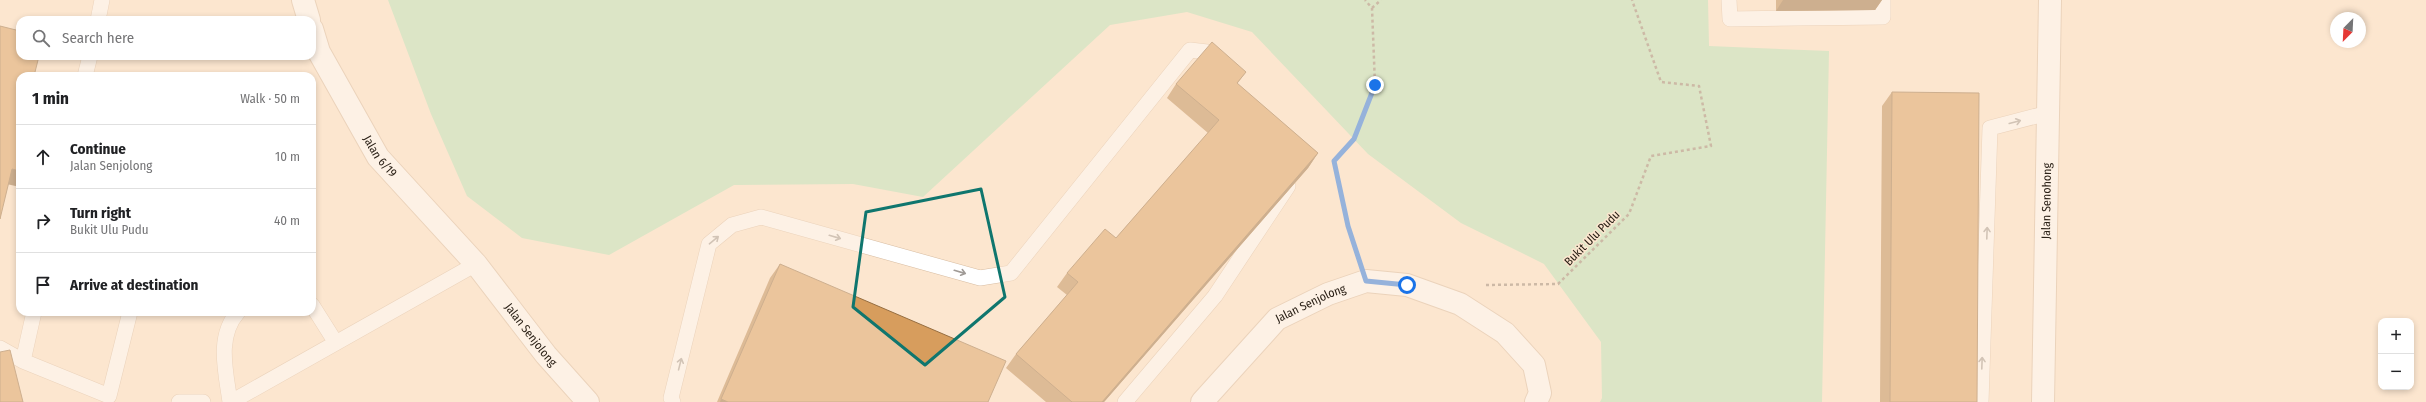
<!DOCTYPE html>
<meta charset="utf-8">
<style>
body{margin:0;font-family:"Fira Sans Condensed",sans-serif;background:#f6f6f6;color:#202124}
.controls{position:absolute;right:12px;bottom:12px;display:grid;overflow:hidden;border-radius:8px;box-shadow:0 2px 6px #0003}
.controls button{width:36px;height:36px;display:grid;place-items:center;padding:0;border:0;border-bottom:1px solid #e0e0e0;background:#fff;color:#202124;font:20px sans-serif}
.compass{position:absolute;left:2330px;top:12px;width:36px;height:36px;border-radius:50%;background:#fff;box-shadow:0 2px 6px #0003;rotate:204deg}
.stop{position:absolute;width:12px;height:12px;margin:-9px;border:3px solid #1a73e8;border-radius:50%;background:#fff}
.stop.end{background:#1a73e8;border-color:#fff;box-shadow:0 1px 4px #0008}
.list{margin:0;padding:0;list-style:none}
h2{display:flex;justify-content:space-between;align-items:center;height:52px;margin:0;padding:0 16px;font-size:17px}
h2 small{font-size:13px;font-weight:400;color:#757577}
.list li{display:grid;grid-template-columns:26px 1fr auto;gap:12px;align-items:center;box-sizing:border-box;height:64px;padding:0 16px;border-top:1px solid #e0e0e0}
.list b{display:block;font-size:15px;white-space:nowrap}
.list p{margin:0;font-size:13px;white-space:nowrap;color:#757577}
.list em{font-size:13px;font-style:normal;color:#757577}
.icon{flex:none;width:22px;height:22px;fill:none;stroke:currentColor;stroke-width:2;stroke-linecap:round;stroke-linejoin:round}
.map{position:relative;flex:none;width:2426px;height:402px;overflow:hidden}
.search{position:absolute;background:#fff;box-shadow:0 2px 6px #0003;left:16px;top:16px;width:300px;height:44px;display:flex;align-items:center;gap:10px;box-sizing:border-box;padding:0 14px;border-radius:12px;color:#757577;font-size:15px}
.panel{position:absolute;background:#fff;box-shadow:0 2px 6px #0003;left:16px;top:72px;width:300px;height:244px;border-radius:12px}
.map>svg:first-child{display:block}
.green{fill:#b5e5ba}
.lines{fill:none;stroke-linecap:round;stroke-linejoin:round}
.lane-casing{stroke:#d8bda2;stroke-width:16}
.street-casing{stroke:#d8bda2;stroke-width:24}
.path{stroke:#948473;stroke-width:2.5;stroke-dasharray:3 3;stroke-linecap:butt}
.lane{stroke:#fff;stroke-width:15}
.street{stroke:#fff;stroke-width:22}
.wall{fill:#b98750}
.shaded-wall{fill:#966e41}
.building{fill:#d79d5d;stroke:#966e41}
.oneway{stroke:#a09b97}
.route{stroke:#1a73e8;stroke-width:5}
.marked{fill:none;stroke:#0f766e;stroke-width:3;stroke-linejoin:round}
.labels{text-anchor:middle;stroke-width:3;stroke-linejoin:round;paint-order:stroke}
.street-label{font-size:12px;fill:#2b2117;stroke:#fce6cf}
</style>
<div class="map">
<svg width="2426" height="402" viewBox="0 0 2426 402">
<rect width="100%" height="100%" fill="#fce6cf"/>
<path class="green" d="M388 0H1708L1709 46 1829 51 1822 402H1600L1602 398 1601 342 1544 264 1461 223 1368 154 1252 32 1187 12 1110 25 923 197 853 184 734 185 609 255 522 238 467 196 431 114Z"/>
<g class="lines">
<g class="lane-casing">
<path id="lane" d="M1729 0 1730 19 1883 17V0
M98 20 102 0
M85 76 90 56
M312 305 336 343
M0 348 23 361 109 396 130 312
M23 361 34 312
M179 402H203
M230 402C226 372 216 337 238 312
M231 402 476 264
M673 402 671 398 709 244 732 225 761 217 980 278 1011 273 1190 50 1207 52 1217 65
M1125 402 1215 296 1288 186
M1981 402 1990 128 2048 113"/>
</g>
<g class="street-casing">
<g id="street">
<path d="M303 0 309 20"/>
<path id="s1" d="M312 29 319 52 378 157 476 264 546 355 588 402"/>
<path id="s2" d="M1202 402 1277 319 1328 294 1366 281 1407 285 1460 304 1505 333 1534 365 1540 393 1536 402"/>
<path id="s3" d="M2043 402 2050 0"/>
</g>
</g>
<path class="path" d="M1372 8 1381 0
M1357 254 1348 226 1334 161 1354 139 1375 85 1372 8 1365 0
M1486 285 1558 284 1629 214 1651 156 1711 146 1699 86 1661 82 1632 0"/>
<use href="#lane" class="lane"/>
<use href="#street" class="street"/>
</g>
<path class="wall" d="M1776 0H1882L1875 10 1776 11Z
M1246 72 1237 84 1318 153 1308 168 1104 402H1046L1006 368 1016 354 1067 295 1057 287 1067 273 1116 238 1208 133 1167 98 1176 84Z
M1892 92 1977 402H1880L1882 106Z
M780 264 988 402H717L770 278Z"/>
<path class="shaded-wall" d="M1783 0H1882L1875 10 1776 11Z
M1318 153 1308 168 1104 402H1102Z
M12 169 20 171V187L2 183Z
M721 399 728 402H720Z"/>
<path class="building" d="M0 26 20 31V56H39L34 76H20V171L12 169 0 219Z
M1212 42 1246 72 1237 83 1318 153 1102 402H1072L1016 354 1078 282 1067 273 1105 229 1116 238 1219 120 1176 84Z
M1892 92 1979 93 1977 402H1890Z
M780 264 1006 361 988 402H728L721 399Z
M10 350 23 402H0V352Z"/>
<defs><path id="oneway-shaft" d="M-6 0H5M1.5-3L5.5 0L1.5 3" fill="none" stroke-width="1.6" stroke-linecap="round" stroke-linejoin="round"/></defs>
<g class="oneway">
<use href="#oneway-shaft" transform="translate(2015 122) rotate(-15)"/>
<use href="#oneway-shaft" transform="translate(1987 233) rotate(-88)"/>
<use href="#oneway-shaft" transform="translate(835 237) rotate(16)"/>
<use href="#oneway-shaft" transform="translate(714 240) rotate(-40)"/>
<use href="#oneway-shaft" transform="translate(960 272) rotate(16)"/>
<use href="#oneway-shaft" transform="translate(1982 363) rotate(-88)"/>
<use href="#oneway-shaft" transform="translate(680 364) rotate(-76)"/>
</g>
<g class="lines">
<path class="route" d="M1375 85 1354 139 1334 161 1348 226 1366 281 1407 285"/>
</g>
<path d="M0 0H2426V402H0ZM981 189 1005 297 925 365 853 307 866 212Z" fill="#fce6cf" fill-opacity=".55" fill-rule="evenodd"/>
<path class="marked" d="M981 189 1005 297 925 365 853 307 866 212Z"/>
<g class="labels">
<g class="street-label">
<text dy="4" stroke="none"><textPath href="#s1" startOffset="145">Jalan 6/19</textPath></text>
<text dy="4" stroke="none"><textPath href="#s3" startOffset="201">Jalan Senohong</textPath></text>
<text transform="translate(1592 238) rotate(-45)" y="4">Bukit Ulu Pudu</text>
<text dy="4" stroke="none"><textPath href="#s2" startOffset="149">Jalan Senjolong</textPath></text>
<text dy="4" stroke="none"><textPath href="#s1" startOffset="379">Jalan Senjolong</textPath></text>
</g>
</g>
</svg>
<div class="controls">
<button>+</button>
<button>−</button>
</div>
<svg class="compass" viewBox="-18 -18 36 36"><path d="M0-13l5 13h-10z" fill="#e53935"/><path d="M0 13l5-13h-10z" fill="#757577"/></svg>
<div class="stop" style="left:1407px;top:285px"></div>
<div class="stop end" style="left:1375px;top:85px"></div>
<div class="search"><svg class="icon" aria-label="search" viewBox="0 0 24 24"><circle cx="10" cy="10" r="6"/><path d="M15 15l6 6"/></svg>Search here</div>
<section class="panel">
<h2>1 min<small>Walk · 50 m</small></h2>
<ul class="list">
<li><svg class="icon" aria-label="ahead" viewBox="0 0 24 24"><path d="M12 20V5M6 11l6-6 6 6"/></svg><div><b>Continue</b><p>Jalan Senjolong</p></div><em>10 m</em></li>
<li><svg class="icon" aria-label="right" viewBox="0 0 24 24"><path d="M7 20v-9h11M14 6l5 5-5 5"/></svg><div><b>Turn right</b><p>Bukit Ulu Pudu</p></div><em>40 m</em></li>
<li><svg class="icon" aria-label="arrive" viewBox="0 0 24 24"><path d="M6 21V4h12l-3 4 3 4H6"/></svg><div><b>Arrive at destination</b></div></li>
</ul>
</section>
</div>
